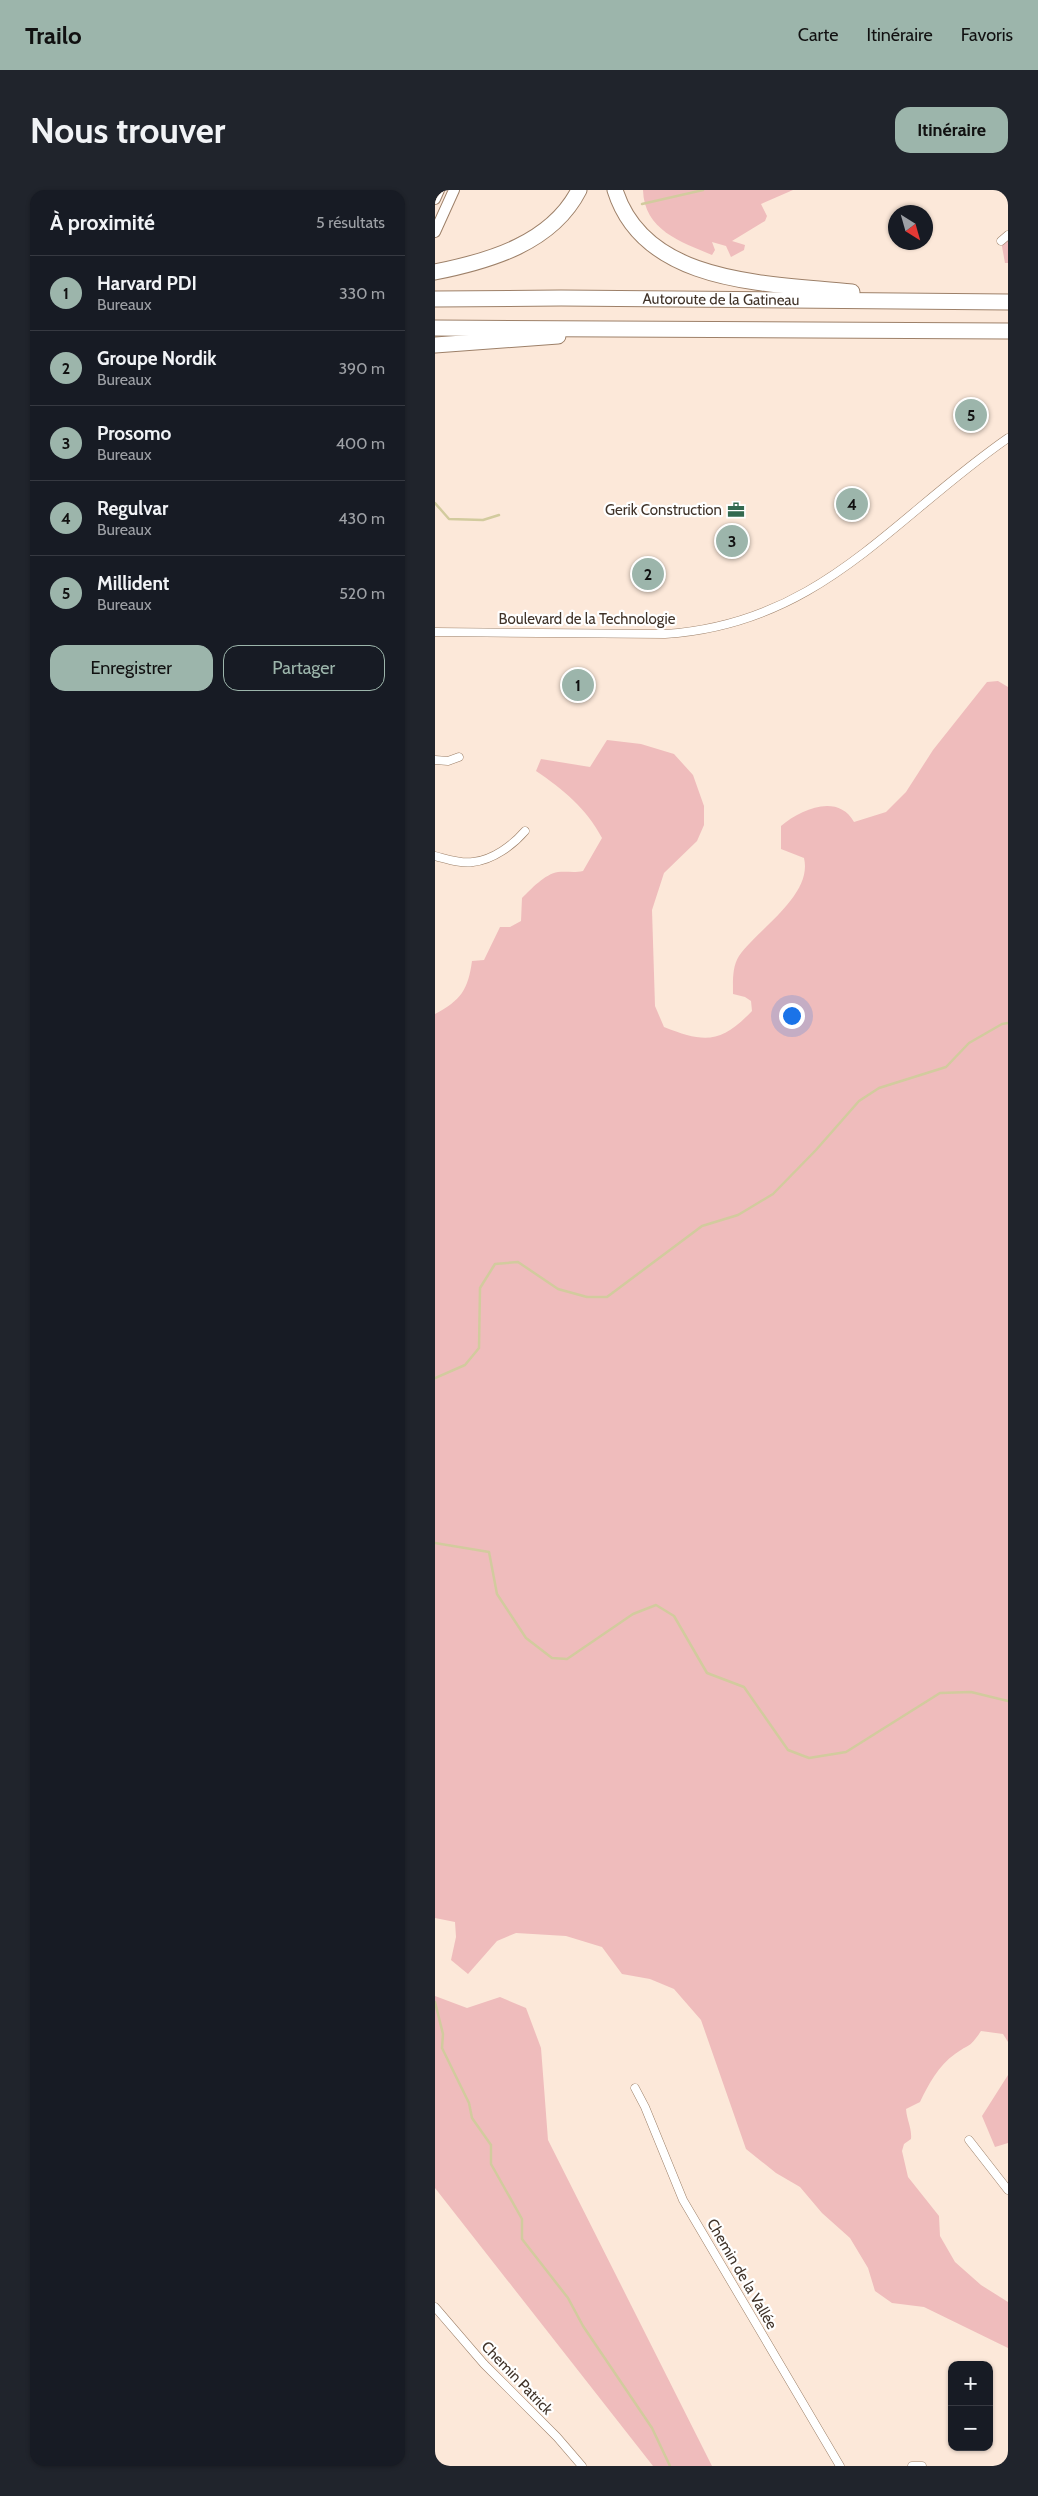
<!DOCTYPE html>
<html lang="fr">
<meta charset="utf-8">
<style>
body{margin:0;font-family:Cabin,sans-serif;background:#20242c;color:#f1f3f6}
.controls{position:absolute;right:15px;bottom:15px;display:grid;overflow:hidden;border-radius:10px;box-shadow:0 1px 4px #0004}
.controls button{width:45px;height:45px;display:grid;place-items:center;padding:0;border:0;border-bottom:1px solid #363941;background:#171b24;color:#f1f3f6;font:25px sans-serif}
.compass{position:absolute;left:453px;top:15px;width:45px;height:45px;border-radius:50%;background:#171b24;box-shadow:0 1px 4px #0004;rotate:143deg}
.you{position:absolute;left:356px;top:825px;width:18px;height:18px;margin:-12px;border:4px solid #fff;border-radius:50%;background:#1a73e8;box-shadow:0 0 0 8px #1a73e833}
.badge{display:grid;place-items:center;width:32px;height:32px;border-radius:50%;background:#9cb5ab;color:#111;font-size:16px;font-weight:700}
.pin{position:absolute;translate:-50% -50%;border:2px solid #fff;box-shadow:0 1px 5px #0006}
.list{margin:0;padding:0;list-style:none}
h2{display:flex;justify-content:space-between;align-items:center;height:65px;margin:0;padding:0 20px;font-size:21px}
h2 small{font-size:16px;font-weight:400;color:#9ea1a6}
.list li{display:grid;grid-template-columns:32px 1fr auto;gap:15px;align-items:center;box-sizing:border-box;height:75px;padding:0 20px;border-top:1px solid #363941}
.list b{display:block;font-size:19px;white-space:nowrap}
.list p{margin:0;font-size:16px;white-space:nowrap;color:#9ea1a6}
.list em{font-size:16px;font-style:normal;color:#9ea1a6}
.actions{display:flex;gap:10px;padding:15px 20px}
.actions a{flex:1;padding:11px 0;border:1px solid #9cb5ab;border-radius:15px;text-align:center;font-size:18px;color:#9cb5ab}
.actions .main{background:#9cb5ab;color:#111}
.map{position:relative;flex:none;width:573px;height:2276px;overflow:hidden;border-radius:15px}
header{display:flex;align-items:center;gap:30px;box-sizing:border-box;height:70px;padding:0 25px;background:#9cb5ab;color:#111}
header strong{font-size:24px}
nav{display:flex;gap:28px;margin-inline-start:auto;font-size:18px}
.intro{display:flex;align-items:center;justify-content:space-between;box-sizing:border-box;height:120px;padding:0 30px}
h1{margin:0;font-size:35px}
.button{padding:12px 22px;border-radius:15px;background:#9cb5ab;color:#111;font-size:18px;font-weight:700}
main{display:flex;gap:30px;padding:0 30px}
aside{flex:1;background:#171b24;border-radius:15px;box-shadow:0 1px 4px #0004}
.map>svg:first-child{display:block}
.green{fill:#efbcbc}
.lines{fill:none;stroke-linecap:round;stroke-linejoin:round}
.stream{stroke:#d2cb9e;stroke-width:2.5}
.minor-casing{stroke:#9d8069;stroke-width:9}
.tertiary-casing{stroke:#9d8069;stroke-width:12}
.motorway-casing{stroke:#9d8069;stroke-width:17}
.minor{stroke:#fff;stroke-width:8}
.tertiary{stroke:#fff;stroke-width:10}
.motorway{stroke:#fff;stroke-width:15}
.labels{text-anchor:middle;stroke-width:4.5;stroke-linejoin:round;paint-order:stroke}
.street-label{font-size:15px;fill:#403329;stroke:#fff}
.poi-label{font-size:15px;fill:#403329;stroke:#fff;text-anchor:end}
</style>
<header>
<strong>Trailo</strong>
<nav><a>Carte</a><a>Itinéraire</a><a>Favoris</a></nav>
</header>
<div class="intro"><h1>Nous trouver</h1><a class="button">Itinéraire</a></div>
<main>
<aside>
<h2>À proximité<small>5 résultats</small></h2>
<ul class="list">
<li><span class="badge">1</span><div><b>Harvard PDI</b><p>Bureaux</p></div><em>330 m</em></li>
<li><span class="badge">2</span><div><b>Groupe Nordik</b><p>Bureaux</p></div><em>390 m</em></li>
<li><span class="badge">3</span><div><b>Prosomo</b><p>Bureaux</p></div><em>400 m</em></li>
<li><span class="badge">4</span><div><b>Regulvar</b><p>Bureaux</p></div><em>430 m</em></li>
<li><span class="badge">5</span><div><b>Millident</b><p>Bureaux</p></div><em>520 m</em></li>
</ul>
<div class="actions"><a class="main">Enregistrer</a><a>Partager</a></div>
</aside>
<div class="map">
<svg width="573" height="2276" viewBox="0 0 573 2276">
<rect width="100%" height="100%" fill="#fce8d9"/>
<path class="green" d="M208 0H358L326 14 332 26 330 31 297 51 310 55 309 60 296 67 291 56 277 52 280 60 277 65C246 52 209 40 208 0Z
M573 45V73H570L566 51Z
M563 491 573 497V1852L568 1844 546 1841C534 1859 535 1853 520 1864 504 1875 493 1895 485 1912L471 1919C472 1931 477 1938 476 1949L469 1954 467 1961 473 1987 504 2026 505 2046 520 2072 546 2095 573 2112V2158L489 2117 457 2113 440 2101 433 2078 415 2048 387 2023 365 1997 341 1983 311 1959 266 1830 239 1799 215 1789 187 1784 167 1757 131 1746 81 1743 62 1751 33 1784 16 1770 21 1747 20 1732 0 1728V824C26 810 33 800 37 771L49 770 65 737H75L86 731 87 708C96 699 110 684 123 682 132 681 139 683 148 681L167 648C151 618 129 600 101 581L106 569 155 577 172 550 206 554 239 564 258 585 269 616V635L262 651 229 683 217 720 220 816 229 837C270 853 285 854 317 821L316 811 310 807 298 804C298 791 297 777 304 766 323 739 378 705 369 668L346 659V636C366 619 403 603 419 632L451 622 471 602 498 560 552 492Z
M0 1806 32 1818 65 1807 91 1818 106 1858 113 1950 277 2276H218L0 1998Z
M573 1885V1953L560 1957 547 1926Z"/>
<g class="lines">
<path class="stream" d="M207 14 268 0
M0 313 14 329 48 330 64 325
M0 1188 30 1175 44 1158 45 1098 60 1074 83 1072 123 1099 152 1107H172L267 1036 303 1025 338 1004 381 960 424 911 444 898 511 877 534 853 567 834 573 833
M0 1353 54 1362 62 1404 91 1448 117 1468 132 1469 198 1424 221 1415 239 1426 272 1483 309 1497 353 1560 374 1568 411 1562 505 1503 536 1502 573 1511
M0 1812 8 1844 7 1858 34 1913 37 1928 56 1955V1974L87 2029V2049L133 2108 148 2136 217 2238 235 2276"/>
<g class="minor-casing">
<path id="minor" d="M566 51 573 45
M0 442 230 444C385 434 456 329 573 248
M0 570 13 571 24 567
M0 666C12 669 26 674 38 672 58 670 78 655 90 641
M200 1898 210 1917 248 2010 405 2276
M534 1950 573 2000
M0 2117 49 2174 122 2247 147 2276
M477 2276H487"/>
</g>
<g class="tertiary-casing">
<path id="tertiary" d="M0 9 4 0
M0 42 19 0"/>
</g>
<g class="motorway-casing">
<g id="motorway">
<path d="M180 0C210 96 335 93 417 102"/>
<path d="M0 82C55 71 117 53 144 0"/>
<path id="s1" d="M0 109 126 108 573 112"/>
<path d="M0 138 573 141"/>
<path d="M0 155 123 146"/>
</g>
</g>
<use href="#minor" class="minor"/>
<use href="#tertiary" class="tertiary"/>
<use href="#motorway" class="motorway"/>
</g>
<defs>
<g id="office-bare" transform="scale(1.35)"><path d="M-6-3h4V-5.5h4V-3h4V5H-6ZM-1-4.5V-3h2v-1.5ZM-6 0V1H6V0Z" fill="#33694f" stroke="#fff" stroke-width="2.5" paint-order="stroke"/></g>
</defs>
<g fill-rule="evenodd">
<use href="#office-bare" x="301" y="320"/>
</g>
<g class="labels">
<g class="street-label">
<text dy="5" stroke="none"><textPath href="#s1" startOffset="286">Autoroute de la Gatineau</textPath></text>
<text x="152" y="434">Boulevard de la Technologie</text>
<text transform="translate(307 2084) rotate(60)" y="5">Chemin de la Vallée</text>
<text transform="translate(82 2188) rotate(46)" y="5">Chemin Patrick</text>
</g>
<g class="poi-label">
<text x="287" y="325">Gerik Construction</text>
</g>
</g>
</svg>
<div class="controls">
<button>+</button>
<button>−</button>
</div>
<svg class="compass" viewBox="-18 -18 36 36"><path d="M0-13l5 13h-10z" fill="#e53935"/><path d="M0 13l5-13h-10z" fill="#9ea1a6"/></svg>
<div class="you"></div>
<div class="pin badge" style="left:143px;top:495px">1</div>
<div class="pin badge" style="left:213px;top:384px">2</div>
<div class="pin badge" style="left:297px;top:351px">3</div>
<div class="pin badge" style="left:417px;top:314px">4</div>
<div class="pin badge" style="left:536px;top:225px">5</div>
</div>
</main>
